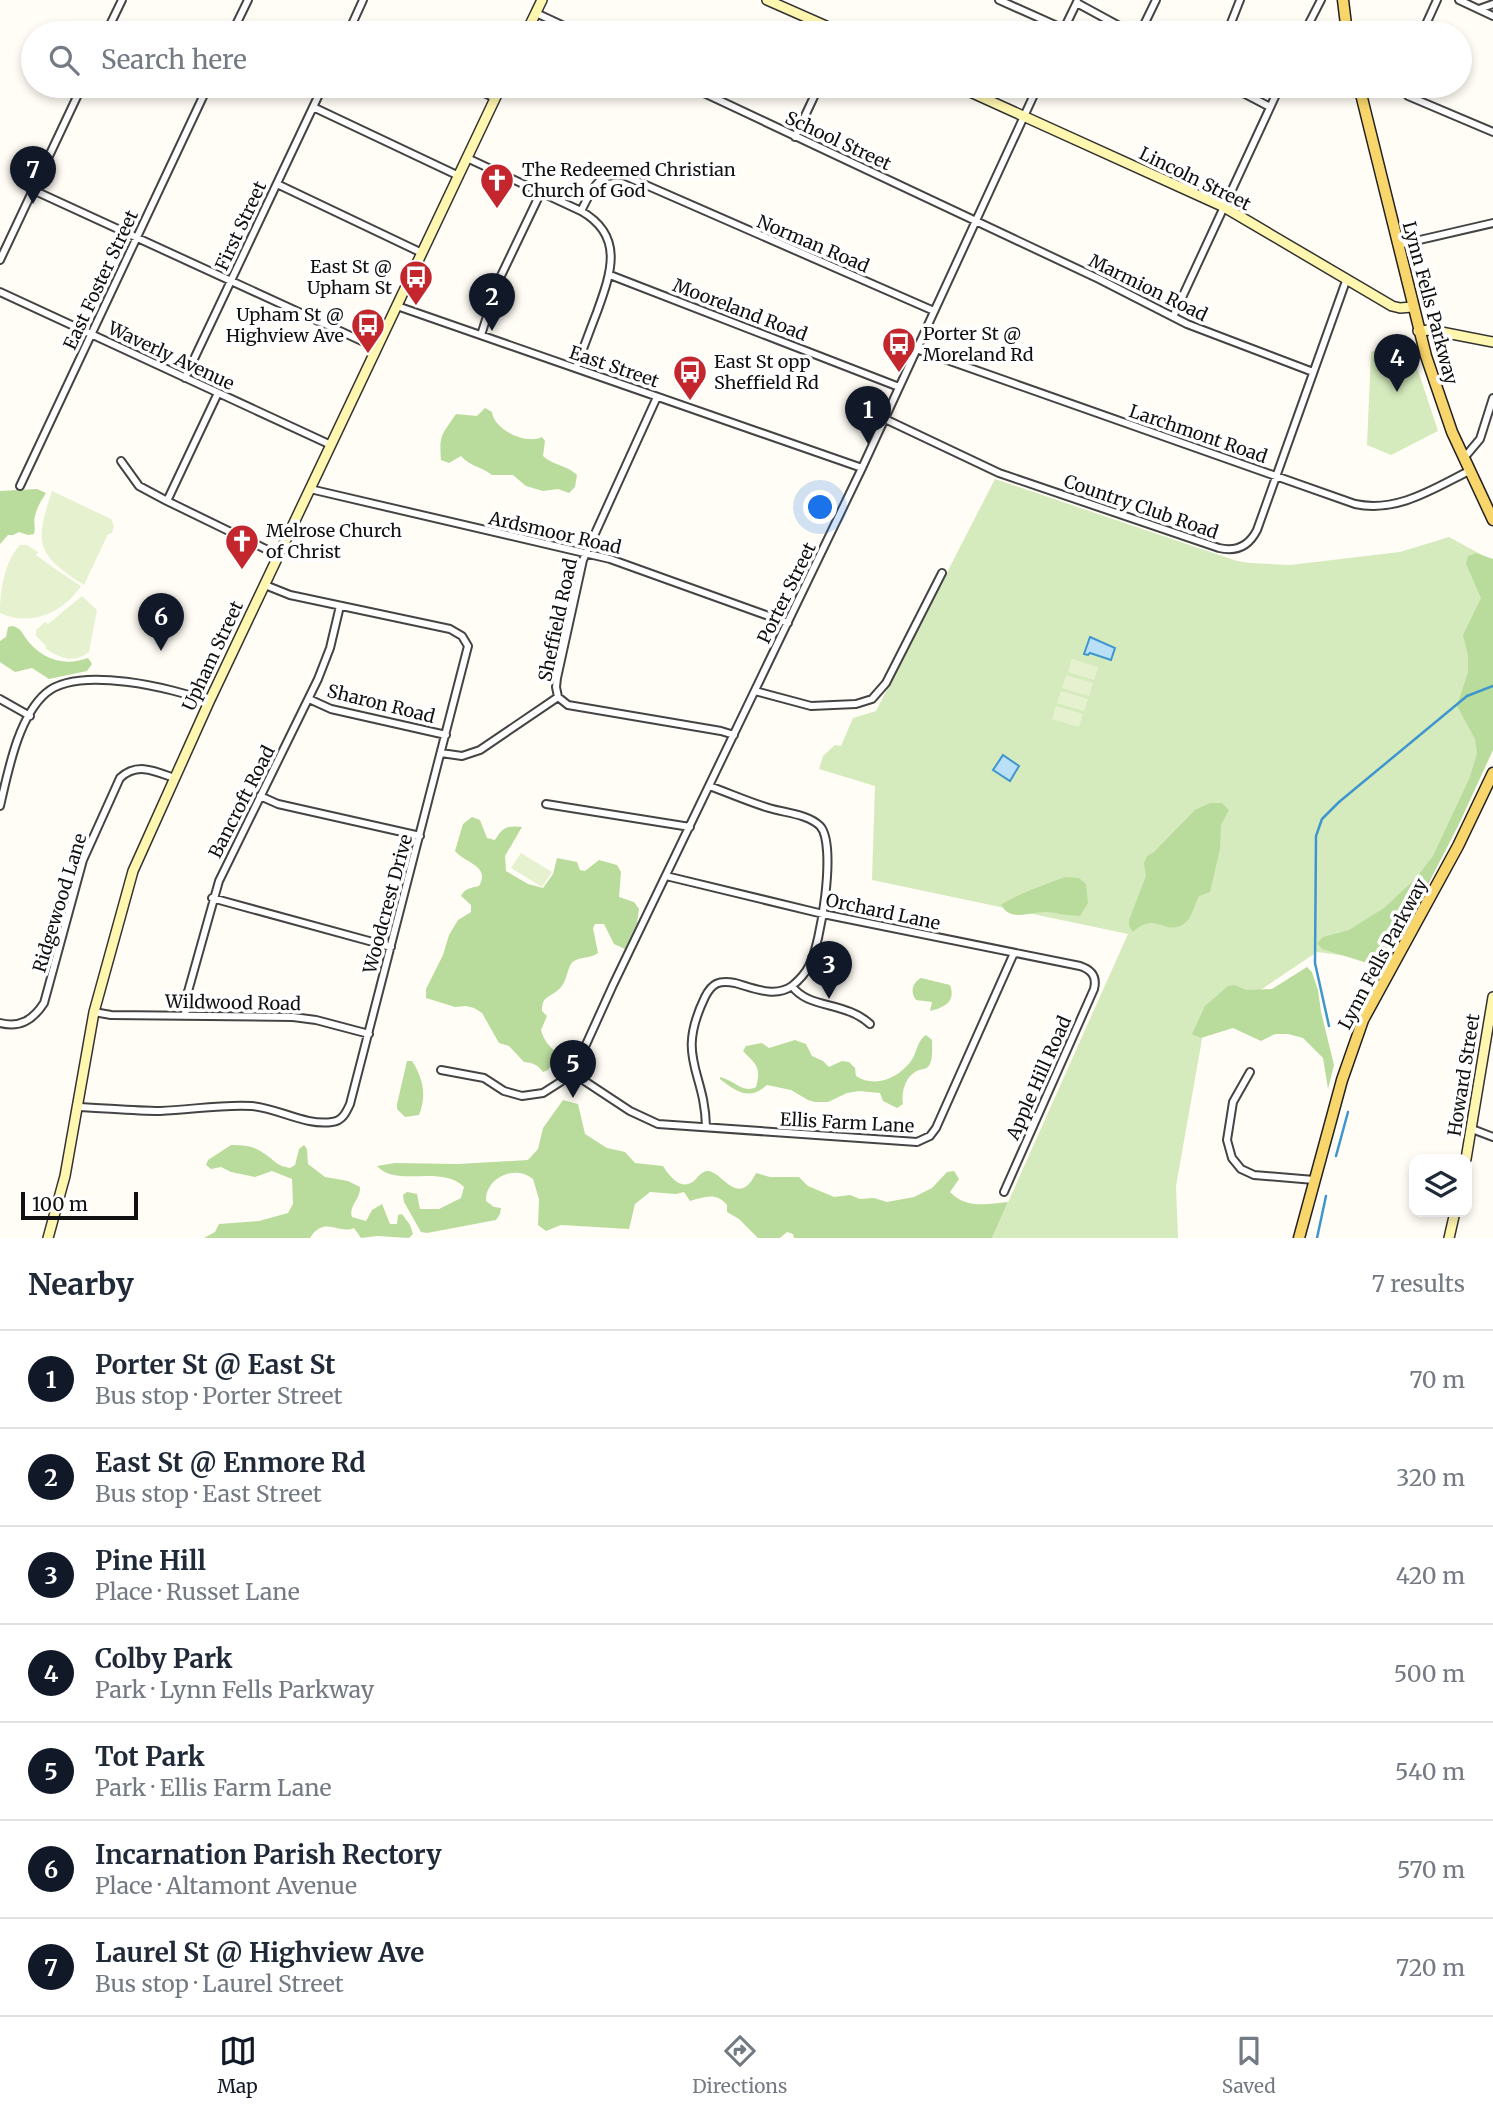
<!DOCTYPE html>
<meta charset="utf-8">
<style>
body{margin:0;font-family:Merriweather,serif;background:#f2f2f3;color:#1f2937}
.controls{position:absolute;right:21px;bottom:21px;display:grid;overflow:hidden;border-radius:14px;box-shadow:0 4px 10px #0003}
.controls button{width:63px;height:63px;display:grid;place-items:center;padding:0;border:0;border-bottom:2px solid #e0e1e3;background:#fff;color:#1f2937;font:35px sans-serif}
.scale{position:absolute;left:21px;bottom:18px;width:117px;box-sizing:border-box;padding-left:7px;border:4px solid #111;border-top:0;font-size:19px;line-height:24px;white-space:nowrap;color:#111;-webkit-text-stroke:5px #fff;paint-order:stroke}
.you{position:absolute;left:821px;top:508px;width:24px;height:24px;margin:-18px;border:5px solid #fff;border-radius:50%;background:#1a73e8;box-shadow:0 0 0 10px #1a73e833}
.badge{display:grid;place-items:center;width:46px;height:46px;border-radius:50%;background:#111827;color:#fff;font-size:23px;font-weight:700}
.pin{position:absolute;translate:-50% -58px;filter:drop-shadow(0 2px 4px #0008)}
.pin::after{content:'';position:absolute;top:37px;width:24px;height:21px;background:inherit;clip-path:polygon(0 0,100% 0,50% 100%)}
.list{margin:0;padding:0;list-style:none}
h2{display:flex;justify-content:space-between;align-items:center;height:91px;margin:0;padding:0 28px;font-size:30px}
h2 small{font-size:23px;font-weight:400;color:#747a83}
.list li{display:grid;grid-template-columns:46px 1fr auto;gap:21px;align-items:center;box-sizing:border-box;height:98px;padding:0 28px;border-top:2px solid #e0e1e3}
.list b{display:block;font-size:26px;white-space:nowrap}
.list p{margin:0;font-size:23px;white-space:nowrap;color:#747a83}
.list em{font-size:23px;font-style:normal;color:#747a83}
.icon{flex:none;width:38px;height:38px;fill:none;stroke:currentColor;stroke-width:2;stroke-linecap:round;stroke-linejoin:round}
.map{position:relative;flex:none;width:1493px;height:1238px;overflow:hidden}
.search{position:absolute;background:#fff;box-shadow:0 4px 10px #0003;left:21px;right:21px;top:21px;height:77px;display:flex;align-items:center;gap:18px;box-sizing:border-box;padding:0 24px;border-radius:38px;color:#747a83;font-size:26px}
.sheet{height:777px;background:#fff}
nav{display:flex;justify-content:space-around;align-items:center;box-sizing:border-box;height:98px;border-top:2px solid #e0e1e3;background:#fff;font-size:19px;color:#747a83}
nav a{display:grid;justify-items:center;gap:4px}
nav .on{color:#111827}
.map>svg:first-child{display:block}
.green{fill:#d5ebbd}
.forest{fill:#b9dc9c}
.pitch{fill:#e6f2cf}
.water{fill:#b9e0f7;stroke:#3f96cf;stroke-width:2}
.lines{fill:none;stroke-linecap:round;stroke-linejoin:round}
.stream{stroke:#3f96cf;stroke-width:2.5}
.street-casing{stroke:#444;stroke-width:10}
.secondary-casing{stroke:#333;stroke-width:12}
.primary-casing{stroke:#222;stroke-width:13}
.street{stroke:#fff;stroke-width:6}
.secondary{stroke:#fff6b0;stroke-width:9}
.primary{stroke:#f9d66b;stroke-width:10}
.labels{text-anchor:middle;stroke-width:7;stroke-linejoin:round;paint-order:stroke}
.street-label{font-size:18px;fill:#111;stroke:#fff}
.poi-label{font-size:18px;fill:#111;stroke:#fff;text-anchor:start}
</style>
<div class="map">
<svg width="1493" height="1238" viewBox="0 0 1493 1238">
<rect width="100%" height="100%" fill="#fffdf5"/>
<path class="green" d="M1406 334 1438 431 1391 455 1367 445 1371 352Z
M995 479 1237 561 1250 563 1290 565 1400 552 1449 537 1493 561 1477 776 1377 960 1317 952 1204 1028 1176 1186 1178 1238H992L1128 934 872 880 875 786 819 769 823 756 835 745 841 746 853 718 876 711Z"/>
<path class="forest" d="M485 408 492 412C494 430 526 445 542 437L545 441 543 456C554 466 567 465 577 475L575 487 569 493 558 489 543 491 526 486 513 475H492C482 467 469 466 461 456L449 463 441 460C439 434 442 435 456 414L477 416Z
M37 489 46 493C41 501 37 507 35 516 33 522 36 527 34 534L28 535 19 532 13 535H8L0 544V491Z
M1476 553 1493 559V750L1459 824 1420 900 1382 964 1377 966 1322 949 1317 943 1323 937 1349 930 1384 908 1416 878 1433 856 1470 777 1477 753 1475 739 1457 706 1468 672V655L1463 635 1481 598 1466 564 1468 556Z
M13 626C21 629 21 631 25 637 40 659 63 667 88 658L92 664 87 671 49 679 32 668 15 672 0 662V641L6 637 8 627Z
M1210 803H1222L1229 810 1221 825 1220 849 1210 892 1199 896C1195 903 1192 917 1186 922 1167 939 1156 909 1133 932L1129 926V920L1146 876 1144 863 1147 856 1154 852 1195 810Z
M472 817 480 820 487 838 495 840C502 828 507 825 522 827L505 856 506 871 528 884 543 888 553 874 557 858 577 862 580 870 585 871 599 860 617 865 621 872 619 897 634 902 639 909 637 923 625 949 614 944 604 924H595L593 928 598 953C591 959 577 956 571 964 566 972 567 983 558 990 549 998 542 996 542 1011L547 1016 541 1030C544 1041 549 1046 558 1054L548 1070 543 1072C537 1064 533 1063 524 1062L509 1046 499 1043 482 1013 474 1008 466 1006 455 1007 426 998V989L443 955 449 935 458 920 471 912V905L461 896C465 888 471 888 479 886 491 866 465 863 455 851L463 824Z
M1065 877 1079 878 1086 884 1088 903 1080 916C1069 916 1058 913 1047 912 1030 911 1012 923 1001 905 1021 892 1042 886 1065 877Z
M1307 967 1312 972 1318 990 1321 1012 1334 1065 1328 1089 1323 1058 1303 1038 1288 1034H1275L1261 1041 1233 1028 1201 1038 1192 1034 1205 1006 1228 986 1234 985 1247 990 1272 989Z
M921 978 950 985C956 1002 945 1007 930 1011L932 1002 916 1000C910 992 912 983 921 978Z
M926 1035 932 1040C932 1048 933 1057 930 1064 926 1071 921 1068 915 1072 905 1078 901 1093 903 1104L897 1108 883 1101 880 1093 859 1091 847 1093 828 1102H815L808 1100 791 1090 767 1085C749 1101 737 1092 720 1079V1077C734 1080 743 1094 756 1087 762 1066 755 1064 743 1051L746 1046 762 1043 769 1048 795 1040 806 1044 812 1056 823 1061 829 1067 842 1061 849 1062 855 1068 856 1076C876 1089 901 1077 913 1058 917 1050 918 1040 926 1035Z
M407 1061H412C423 1078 427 1096 419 1115L405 1117 397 1109V1104Z
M563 1100 578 1104 585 1134 607 1148 625 1152 635 1163 663 1166C670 1177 681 1191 694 1181 698 1177 701 1172 707 1171 722 1170 738 1210 756 1173L770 1177H799L808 1186 834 1197 850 1195 860 1199 874 1198 887 1202 914 1197 932 1188 947 1172 954 1171 959 1179 950 1192C966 1209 987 1204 1008 1202L992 1238H794L793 1234 787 1232 780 1238H758L739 1219 727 1212V1205C716 1192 705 1197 690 1201L684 1192 676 1194 650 1192 635 1204 629 1229 561 1225 546 1231 538 1225 539 1199 533 1179C515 1164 485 1178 486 1201L494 1207 501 1208 500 1214 496 1220 427 1233 421 1232 404 1202 403 1195 407 1192 417 1194 420 1209H439L461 1198 464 1187C441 1164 396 1188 377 1166L395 1163 458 1164 528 1160 538 1149 543 1128Z
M231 1145C244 1145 255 1146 265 1154 275 1161 277 1166 290 1168L295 1165 299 1149 304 1145 307 1149 308 1164 325 1177 348 1181 360 1187C361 1199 348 1206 352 1217L366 1221 372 1210 382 1204 390 1224H397L398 1215 402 1214 410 1225 413 1234 409 1238 377 1236 361 1238 354 1228C338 1235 325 1215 310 1238H204L215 1232 219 1224 259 1221 288 1213 293 1204 292 1179 272 1171 255 1177 231 1172 221 1167 211 1169 206 1165 208 1160Z"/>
<path class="pitch" d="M52 491 111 519 114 526 112 533 108 534 84 585C35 554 35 543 52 491Z
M20 545H27L38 552 36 555C50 565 65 576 81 586 63 613 30 627 0 613 0 591 4 562 20 545Z
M82 596 97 610 89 652C74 664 59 658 45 648L46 646 36 636V630L45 622 48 624Z
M1072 659 1098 667 1094 680 1068 672Z
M1066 675 1093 683 1089 696 1062 688Z
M1061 691 1088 699 1084 711 1057 703Z
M1056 706 1083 714 1079 727 1052 719Z
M521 853 552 872 542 887 511 868Z"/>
<path class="water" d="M1090 637 1115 648 1111 660 1090 653 1088 655 1084 654Z
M1003 755 1019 766 1010 781 993 770Z"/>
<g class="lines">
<path class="stream" d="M1329 1026 1315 963 1316 836 1322 819 1339 802 1467 696 1493 686
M1336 1156 1348 1112
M1317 1238 1326 1196"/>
<g class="street-casing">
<path id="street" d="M999 0 1064 29
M1459 0 1493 16
M1077 3 1132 33
M1479 9 1493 4
M536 13 579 33
M350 29 359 33
M106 33 122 0
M232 33 248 0
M348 33 363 0
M1062 33 1077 2
M1140 33 1156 0
M1227 33 1240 0
M1304 33 1321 0
M1422 33 1437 0
M469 86 495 98
M689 86 1099 279 1187 324 1313 372
M1230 86 1270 107
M1400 86 1408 96 1493 132
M313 107 459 176
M795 137 819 86
M467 158 581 211C625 236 611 273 597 312 590 330 583 349 576 368
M277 184 422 253
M33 190 377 348
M581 211C591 192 598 171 623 175L934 311
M1398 245 1493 223
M0 260 82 86
M610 275 899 387
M0 292 331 445
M397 306 862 468
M1173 317 1280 86
M481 335 498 282 541 192
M916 349 1355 504C1397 513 1433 489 1469 471
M185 378 323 86
M218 393 167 501 278 555
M885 419 999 473 1219 548C1236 552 1249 546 1257 530L1346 281
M1464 458 1480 439 1493 398
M121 461 139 486 167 501
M20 486 208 86
M310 489 610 559 788 623
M755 691 811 706 856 704 872 699 886 683 942 573
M558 697 556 687 557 678 583 560 657 397
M0 699 30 716
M309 699 331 709 446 735
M441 753 462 756 480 750 558 697 568 705 721 731 734 735
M709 786C729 793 749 802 769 808 785 813 808 814 820 826 837 844 821 944 809 966 805 974 798 981 792 986
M260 796 278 804 420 836
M546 804 690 827
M0 806C8 772 18 717 46 693 78 665 174 688 209 702
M666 876 823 914 1080 966C1092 970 1097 977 1094 989L1004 1192
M212 898 391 947
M94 1012 111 1015 293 1017 316 1020 369 1034
M185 1016 187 995 219 881 318 679 330 648 340 606
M0 1023C20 1028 33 1020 44 1003L83 860 120 778C137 762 155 771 174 778
M441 1070 484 1078 504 1091 522 1096 543 1093 576 1072
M576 1072 579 1060 613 985 862 468 1038 86
M576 1072 580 1078 630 1111 658 1124 917 1142 930 1136 936 1128 1014 953
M1250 1072 1233 1102 1227 1140 1232 1158 1241 1169 1254 1175 1314 1180
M78 1107C105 1108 133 1111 160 1111 191 1110 221 1104 252 1106 278 1108 305 1126 332 1122 342 1121 346 1113 350 1104L468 646 462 636 450 629 290 595 265 585
M706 1127C705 1070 675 1059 705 997 712 983 719 980 735 983 753 988 775 998 792 986 808 1009 845 1001 870 1024
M1472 1129 1493 1137"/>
</g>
<g class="secondary-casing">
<path id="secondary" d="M767 0 842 33
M526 33 542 0
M957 86 1224 207 1392 306 1400 308 1412 307
M1418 331 1431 330 1493 342
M1466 1159 1493 997
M48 1238 65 1176 94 1012 133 871 209 702 501 86
M1449 1238 1455 1212"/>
</g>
<g class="primary-casing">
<path id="primary" d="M1343 0 1347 33
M1359 86 1426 356 1452 432 1493 520
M1299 1238 1342 1080 1363 1020 1458 846 1493 773"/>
</g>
<use href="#street" class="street"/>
<use href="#secondary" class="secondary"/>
<use href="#primary" class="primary"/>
</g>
<defs>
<g id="church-pin" transform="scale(1.75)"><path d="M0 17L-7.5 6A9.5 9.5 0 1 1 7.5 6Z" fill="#c4262e" stroke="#fff"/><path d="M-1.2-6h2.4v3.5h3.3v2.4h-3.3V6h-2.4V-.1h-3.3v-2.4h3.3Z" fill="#fff"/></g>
<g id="bus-pin" transform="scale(1.75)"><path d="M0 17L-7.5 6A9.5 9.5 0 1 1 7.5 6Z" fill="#c4262e" stroke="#fff"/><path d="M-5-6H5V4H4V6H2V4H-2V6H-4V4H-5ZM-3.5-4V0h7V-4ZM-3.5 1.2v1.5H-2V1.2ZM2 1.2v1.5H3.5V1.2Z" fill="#fff"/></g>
</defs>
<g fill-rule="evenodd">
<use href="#church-pin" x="497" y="180"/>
<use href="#bus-pin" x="416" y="277"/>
<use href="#bus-pin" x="368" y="325"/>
<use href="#bus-pin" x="899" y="344"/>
<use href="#bus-pin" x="690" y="372"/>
<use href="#church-pin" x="242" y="541"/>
</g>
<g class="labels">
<g class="street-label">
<text transform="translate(838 141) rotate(25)" y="6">School Street</text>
<text transform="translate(1195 179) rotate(26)" y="6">Lincoln Street</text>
<text transform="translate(241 226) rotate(-65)" y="6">First Street</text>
<text transform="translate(813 244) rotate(23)" y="6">Norman Road</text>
<text transform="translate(101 280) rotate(-65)" y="6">East Foster Street</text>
<text transform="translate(1148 288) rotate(26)" y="6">Marmion Road</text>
<text transform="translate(1430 303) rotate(75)" y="6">Lynn Fells Parkway</text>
<text transform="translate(740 310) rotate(21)" y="6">Mooreland Road</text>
<text transform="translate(171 356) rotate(25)" y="6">Waverly Avenue</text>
<text transform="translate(614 367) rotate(19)" y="6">East Street</text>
<text transform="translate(1198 434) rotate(19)" y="6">Larchmont Road</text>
<text transform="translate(1141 507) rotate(19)" y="6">Country Club Road</text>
<text transform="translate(555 533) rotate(13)" y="6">Ardsmoor Road</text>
<text transform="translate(787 593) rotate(-64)" y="6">Porter Street</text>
<text transform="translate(558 620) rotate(-78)" y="6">Sheffield Road</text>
<text transform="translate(213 656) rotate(-65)" y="6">Upham Street</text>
<text transform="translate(381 704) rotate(14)" y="6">Sharon Road</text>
<text transform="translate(242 802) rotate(-63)" y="6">Bancroft Road</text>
<text transform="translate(60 903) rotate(-73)" y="6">Ridgewood Lane</text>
<text transform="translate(388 904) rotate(-75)" y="6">Woodcrest Drive</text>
<text transform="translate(883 912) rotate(12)" y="6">Orchard Lane</text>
<text transform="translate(1383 954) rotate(-62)" y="6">Lynn Fells Parkway</text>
<text transform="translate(233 1003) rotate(1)" y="6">Wildwood Road</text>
<text transform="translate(1464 1075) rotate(-81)" y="6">Howard Street</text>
<text transform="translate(1039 1078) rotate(-66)" y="6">Apple Hill Road</text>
<text transform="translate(847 1123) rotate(3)" y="6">Ellis Farm Lane</text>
</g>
<g class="poi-label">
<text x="522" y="176">The Redeemed Christian<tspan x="522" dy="21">Church of God</tspan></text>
<text x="392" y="273" text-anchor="end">East St @<tspan x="392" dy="21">Upham St</tspan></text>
<text x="344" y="321" text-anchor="end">Upham St @<tspan x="344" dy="21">Highview Ave</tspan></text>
<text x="923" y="340">Porter St @<tspan x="923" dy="21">Moreland Rd</tspan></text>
<text x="714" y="368">East St opp<tspan x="714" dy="21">Sheffield Rd</tspan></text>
<text x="266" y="537">Melrose Church<tspan x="266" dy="21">of Christ</tspan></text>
</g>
</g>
</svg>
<div class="controls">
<button><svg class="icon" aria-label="layers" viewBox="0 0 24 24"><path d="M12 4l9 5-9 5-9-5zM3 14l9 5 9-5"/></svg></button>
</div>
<div class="scale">100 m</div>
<div class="you"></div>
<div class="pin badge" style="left:868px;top:444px">1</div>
<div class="pin badge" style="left:492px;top:331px">2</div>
<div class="pin badge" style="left:829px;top:999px">3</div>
<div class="pin badge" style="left:1397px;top:392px">4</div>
<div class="pin badge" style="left:573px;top:1098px">5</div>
<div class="pin badge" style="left:161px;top:651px">6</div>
<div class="pin badge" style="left:33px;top:204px">7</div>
<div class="search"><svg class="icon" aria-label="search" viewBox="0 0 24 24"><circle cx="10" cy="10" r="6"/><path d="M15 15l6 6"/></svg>Search here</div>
</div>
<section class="sheet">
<h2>Nearby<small>7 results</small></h2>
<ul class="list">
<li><span class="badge">1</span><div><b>Porter St @ East St</b><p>Bus stop · Porter Street</p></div><em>70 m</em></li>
<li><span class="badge">2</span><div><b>East St @ Enmore Rd</b><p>Bus stop · East Street</p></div><em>320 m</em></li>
<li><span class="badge">3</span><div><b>Pine Hill</b><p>Place · Russet Lane</p></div><em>420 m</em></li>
<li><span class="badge">4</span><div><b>Colby Park</b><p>Park · Lynn Fells Parkway</p></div><em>500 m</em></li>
<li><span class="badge">5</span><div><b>Tot Park</b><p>Park · Ellis Farm Lane</p></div><em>540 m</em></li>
<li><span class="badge">6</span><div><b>Incarnation Parish Rectory</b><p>Place · Altamont Avenue</p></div><em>570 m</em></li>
<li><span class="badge">7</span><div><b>Laurel St @ Highview Ave</b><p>Bus stop · Laurel Street</p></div><em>720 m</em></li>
</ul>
</section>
<nav>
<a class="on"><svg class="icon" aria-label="map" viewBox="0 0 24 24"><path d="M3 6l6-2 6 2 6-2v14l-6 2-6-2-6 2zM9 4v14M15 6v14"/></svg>Map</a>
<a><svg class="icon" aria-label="directions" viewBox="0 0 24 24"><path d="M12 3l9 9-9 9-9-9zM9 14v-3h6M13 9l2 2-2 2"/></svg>Directions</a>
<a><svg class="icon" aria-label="saved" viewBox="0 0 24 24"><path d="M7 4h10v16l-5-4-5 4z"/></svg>Saved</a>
</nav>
